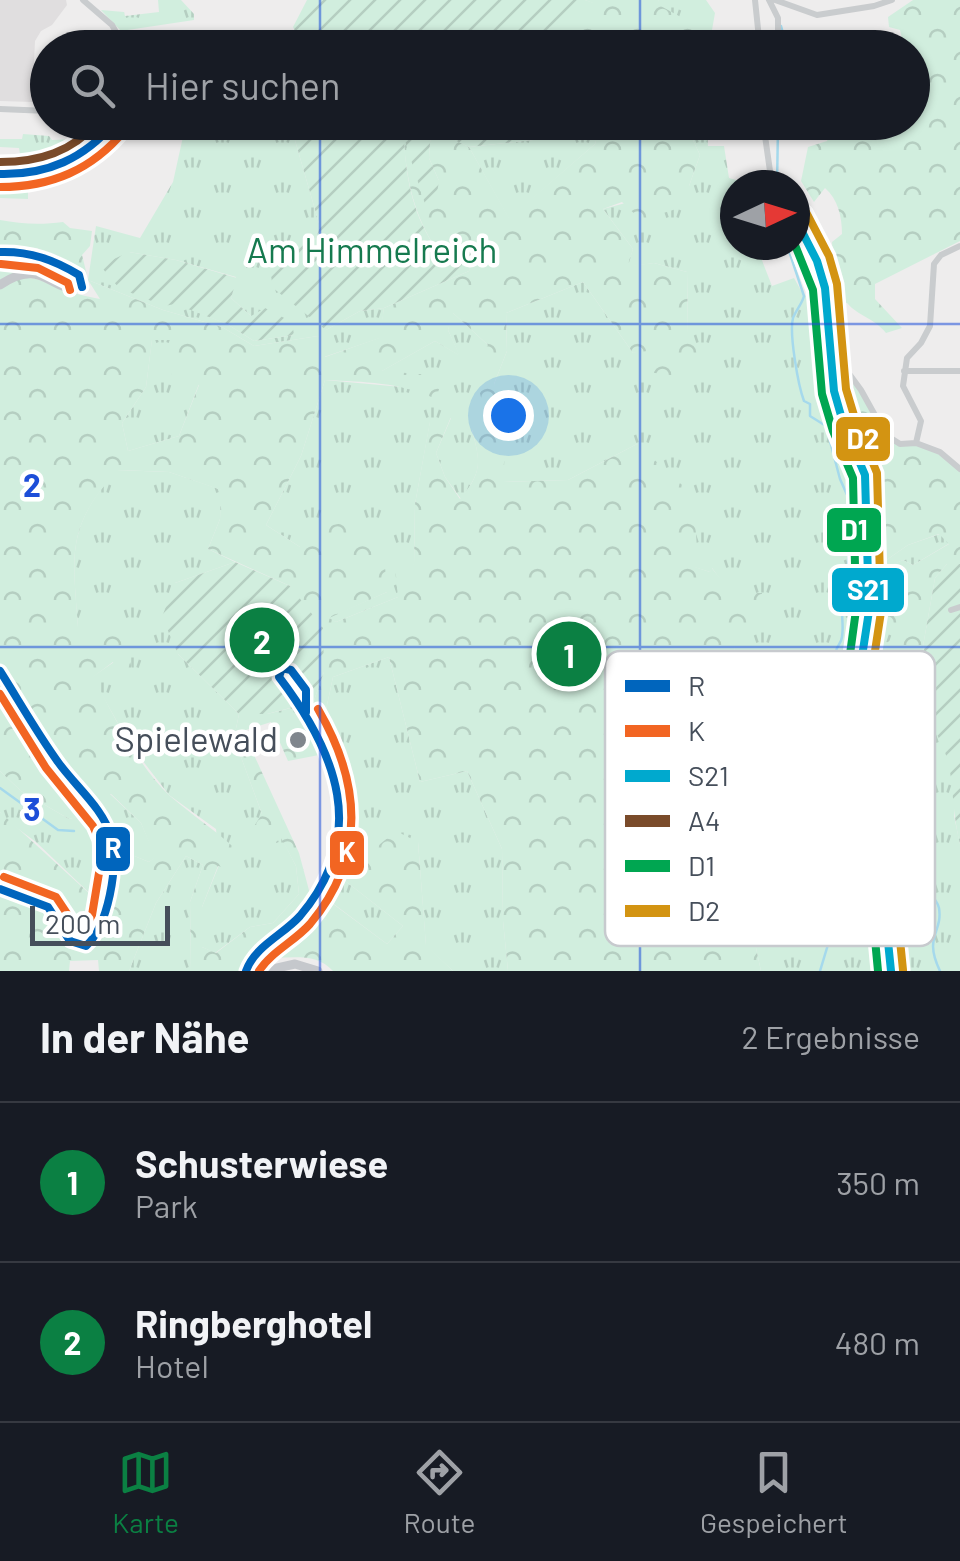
<!DOCTYPE html>
<html lang="de">
<meta charset="utf-8">
<style>
body{margin:0;font-family:Barlow,sans-serif;background:#242831;color:#f1f3f6}
.compass{position:absolute;left:720px;top:170px;width:90px;height:90px;border-radius:50%;background:#171b24;box-shadow:0 2px 8px #0004;rotate:86deg}
.scale{position:absolute;left:30px;bottom:25px;width:140px;box-sizing:border-box;padding-left:10px;border:5px solid #454e5a;border-top:0;font-size:28px;line-height:35px;white-space:nowrap;color:#454e5a;-webkit-text-stroke:8px #fff;paint-order:stroke}
.you{position:absolute;left:508px;top:415px;width:35px;height:35px;margin:-25px;border:8px solid #fff;border-radius:50%;background:#1a73e8;box-shadow:0 0 0 15px #1a73e833}
.badge{display:grid;place-items:center;width:65px;height:65px;border-radius:50%;background:#0b8043;color:#fff;font-size:32px;font-weight:700}
.pin{position:absolute;translate:-50% -50%;border:5px solid #fff;box-shadow:0 2px 10px #0006}
.list{margin:0;padding:0;list-style:none}
h2{display:flex;justify-content:space-between;align-items:center;height:130px;margin:0;padding:0 40px;font-size:42px}
h2 small{font-size:32px;font-weight:400;color:#9ea1a6}
.list li{display:grid;grid-template-columns:65px 1fr auto;gap:30px;align-items:center;box-sizing:border-box;height:160px;padding:0 40px;border-top:2px solid #363941}
.list b{display:block;font-size:38px;white-space:nowrap}
.list p{margin:0;font-size:32px;white-space:nowrap;color:#9ea1a6}
.list em{font-size:32px;font-style:normal;color:#9ea1a6}
.icon{flex:none;width:55px;height:55px;fill:none;stroke:currentColor;stroke-width:2;stroke-linecap:round;stroke-linejoin:round}
.map{position:relative;flex:none;width:960px;height:971px;overflow:hidden}
.search{position:absolute;background:#171b24;box-shadow:0 2px 8px #0004;left:30px;right:30px;top:30px;height:110px;display:flex;align-items:center;gap:25px;box-sizing:border-box;padding:0 35px;border-radius:55px;color:#9ea1a6;font-size:38px}
.sheet{height:450px;background:#171b24}
nav{display:flex;justify-content:space-around;align-items:center;box-sizing:border-box;height:140px;border-top:2px solid #363941;background:#171b24;font-size:28px;color:#9ea1a6}
nav a{display:grid;justify-items:center;gap:5px}
nav .on{color:#0b8043}
.map>svg:first-child{display:block}
.education{fill:#e0dedf}
.grass{fill:url(#grass-tufts);fill-rule:evenodd}
.forest{fill:url(#forest-crowns);fill-rule:evenodd}
.garden{fill:url(#garden-furrows)}
.lines{fill:none;stroke-linecap:round;stroke-linejoin:round}
.stream{stroke:#a5d9ec;stroke-width:2.5}
.minor{stroke:#c9ccce;stroke-width:6}
.major{stroke:#c5c8cc;stroke-width:9}
.bus-1-casing{stroke:#fff;stroke-width:15}
.bus-2-casing{stroke:#fff;stroke-width:15}
.bus-3-casing{stroke:#fff;stroke-width:15}
.bus-4-casing{stroke:#fff;stroke-width:15}
.bus-5-casing{stroke:#fff;stroke-width:15}
.bus-6-casing{stroke:#fff;stroke-width:15}
.bus-1{stroke:#0065bd;stroke-width:8}
.bus-2{stroke:#f26522;stroke-width:8}
.bus-3{stroke:#00a9ce;stroke-width:8}
.bus-4{stroke:#7a4b2a;stroke-width:8}
.bus-5{stroke:#00a651;stroke-width:8}
.bus-6{stroke:#d39412;stroke-width:8}
.grid{fill:none;stroke:#1d4ed8;stroke-width:2.5;stroke-opacity:0.55}
.poi-dot{fill:#80868d;stroke:#fff;stroke-width:4}
.labels{text-anchor:middle;stroke-width:9;stroke-linejoin:round;paint-order:stroke}
.park-label{font-size:35px;fill:#167a4f;stroke:#fff}
.poi-label{font-size:35px;fill:#454e5a;stroke:#fff;text-anchor:end}
.key{fill:#fff;stroke:#c7cace;stroke-width:2.5}
.key-label{font-size:28px;fill:#454e5a}
.grid-label{font-size:32px;text-anchor:middle;font-weight:bold;fill:#1d4ed8;stroke:#fff;stroke-width:9;stroke-linejoin:round;paint-order:stroke}
.line-badge{stroke:#fff;stroke-width:4}
.badge-label{font-size:28px;text-anchor:middle;font-weight:bold;fill:#fff}
</style>
<div class="map">
<svg width="960" height="971" viewBox="0 0 960 971">
<defs>
<pattern id="grass-tufts" width="24" height="20" patternUnits="userSpaceOnUse" patternTransform="scale(2.5)"><rect width="24" height="20" fill="#d1eede"/><path d="M3 7l-1-3M5 7V3M7 7l1-3M15 17l-1-3M17 17v-4M19 17l1-3" fill="none" stroke="#b5cec1"/></pattern>
<pattern id="forest-crowns" width="20" height="18" patternUnits="userSpaceOnUse" patternTransform="scale(2.5)"><rect width="20" height="18" fill="#d1eede"/><path d="M2 6a3 3 0 1 1 6 0M12 15a3 3 0 1 1 6 0" fill="none" stroke="#b5cec1"/></pattern>
<pattern id="garden-furrows" width="10" height="10" patternUnits="userSpaceOnUse" patternTransform="scale(2.5)"><rect width="10" height="10" fill="#d1eede"/><path d="M-1 1l2-2M0 10L10 0M9 11l2-2" fill="none" stroke="#b5cec1"/></pattern>
</defs>
<rect width="100%" height="100%" fill="#eeeded"/>
<path class="education" d="M0 0H66L67 5 52 25 41 31 35 41 32 102 0 101Z"/>
<path class="grass" d="M158 0H181L194 14V20L121 31 101 10 124 12 125 16 159 12Z
M659 0H706L715 13 709 47H698L697 42 656 4Z
M186 123H290L320 227 315 240 326 330 360 311 384 308 380 338 324 357 318 336 254 346 222 327 163 310 88 280 96 226 140 238 173 182ZM129 252 176 260 236 277 231 298 251 316 294 335 254 341 227 324 175 303Z
M545 123H590L597 137 595 144 509 219 469 147 533 140 537 129Z
M694 123H707L708 146H724L729 178 743 182 742 185H735V245H756L772 286 794 278 804 296 812 295 811 266 817 261 828 332 898 637 896 682 930 678 932 689 927 719 940 732 957 761 954 816 960 844V971H761L756 948 750 862 781 861V848L752 845 753 785 740 717 762 705 759 682 734 654 738 593 723 583 712 568 710 572 694 567 637 444 568 480 503 482 494 384 507 351 506 313 583 282 633 353 688 333 687 272 654 263 627 267 633 249 603 209 689 186 700 155 691 136Z
M23 134 49 136 52 140 96 138 65 159 61 156 20 154 19 148 0 147V139H22Z
M36 178 38 191H28V199L0 198V180Z
M452 312 488 345 489 430H472C481 464 482 470 461 499L445 477 436 453 451 418 430 422 415 504 414 564 398 597 336 622 327 618 387 592 300 547 266 525 301 456 325 380 413 388 436 399 380 372 435 341 459 355 448 330Z
M152 339 170 340 199 384 179 436 128 451 122 423 146 387Z
M117 470 169 472 222 490 220 519 208 549 235 562 175 583 178 654 239 714 234 738 262 814 281 837 296 866 299 894 273 923 250 927 215 953 202 947V907L219 865 216 829 169 795 129 743 92 677 114 662 131 669 78 628C73 555 65 528 117 470Z
M940 534 950 543 913 565 903 560 883 569 885 561 908 545Z
M389 657 420 782 467 771 502 849 503 921 508 971H453L426 946 418 842 379 846 352 834 345 781 323 724 333 677Z
M0 771 21 791 69 819 86 814C102 849 82 868 105 897L103 906 36 842 6 820 0 812Z
M86 794H110L141 823 156 857 149 862 115 848Z
M186 856 203 865 190 902 191 971H129L156 903Z
M335 873 403 926 387 944 331 902V921L323 919 312 901Z"/>
<path class="forest" d="M585 0H659L657 4 690 22 698 47H567L548 28 577 18 593 3Z
M913 0H960V241L875 284V299L902 328 886 333C874 318 858 316 847 303L834 305 829 276 833 261 832 242 842 234C842 217 838 199 825 188L814 202 801 181 808 147 827 141 829 135 819 129 817 123 912 122V48L904 47 900 30 889 27 888 17Z
M590 123H694L691 136 700 155 689 186V205L641 220 622 202 603 209 633 249 628 266 654 263 687 272 688 333 705 365 692 378 648 372 647 351 633 353 583 282 506 313 507 351 494 384 507 418 503 482 568 480 637 444 693 495 698 561 695 567 710 572 711 567C727 588 737 593 762 593L758 628 737 632 734 654 759 683 762 705 740 717 753 785 752 844 781 847V861L750 862 756 948 761 971H508L503 921 502 849 467 771 420 782 389 657 333 677 323 724 345 781 352 834 379 845 396 831 418 842 426 945 453 971H333C318 954 296 957 275 958L312 901 323 919 331 920 329 901 387 944 403 926 335 873 346 818 338 777 311 709 324 672 290 586 208 549 220 519 221 490 169 472 118 470C65 527 73 555 78 627L122 630 132 669 121 682 113 662 93 677C115 717 136 764 170 796 194 817 219 832 243 856L236 870 218 866 202 907V947L216 953 250 927 273 923 299 894 296 866 281 838 271 846 251 831 262 814 234 738 239 714H267L291 708 297 712 319 755 288 761 271 722 243 731 299 853 310 894 286 925 249 955 243 971H191L190 902 203 865 186 856 156 903 129 971H99L98 960 70 961 69 971H0V893C16 899 37 904 50 915 60 924 62 940 73 947 112 971 115 867 115 848L149 862 155 857 141 823 111 794H86L61 762 0 665V288C31 269 38 281 68 291 79 295 90 297 100 299L88 280 163 310 222 327 254 346 318 336 324 341 325 357 379 338 384 308 469 271 473 254 433 244C411 208 406 173 403 132L439 181 429 158 431 128 469 147 509 218 595 144 597 136ZM453 313 488 345 473 366 489 429H472C480 462 483 472 460 499L445 477 436 453 451 417 430 421 415 504 414 564 395 569 398 597 336 622 329 618 387 592 384 553 358 521 312 528 300 547 266 525 301 456 325 380C364 382 400 382 436 399L443 376 382 371 435 341 460 356 448 330ZM152 340H170L172 380 199 385 179 436 128 451 122 423 146 387Z
M0 220C21 224 41 225 63 222L70 228 92 231 90 246 82 255 87 275 37 248 0 247Z
M0 255 36 256 62 271 64 282C41 270 24 266 0 280Z
M832 337 839 360 893 441C921 444 939 450 960 469V564H947L935 578 923 646 930 678 896 682 877 649 897 636 894 625 868 619 865 475 834 391ZM939 534 949 544 913 565 903 560 884 568 885 561 908 545Z
M0 676 107 834 111 861 105 897 98 894 93 881V864L89 858 90 847 94 843V831L86 815 69 819 21 791 0 771Z
M0 812 103 906 93 935 76 937 43 897 0 884Z"/>
<path class="garden" d="M307 0H585L594 3 577 19 549 28 567 47H303L293 27Z
M290 123V122L545 123 537 130 533 140 469 147 431 129 429 158 439 181 436 199 425 204 404 138C406 177 412 211 433 244L474 254 469 271 384 308 360 311 326 330 273 288 267 251 315 240 320 227Z
M129 252 176 260 237 278 231 298 251 316 265 308 292 322 294 335 254 341 227 324 175 304 164 306 119 288 103 269 114 259Z
M235 562 290 586 323 628 324 672 311 709 297 712 290 708 267 714H239L178 654 162 617 175 583Z
M947 564H960V844C947 789 960 765 927 719L932 689 923 646 935 578Z"/>
<g class="lines">
<path class="stream" d="M781 26 787 48
M777 185 778 127
M787 245 804 296C802 304 796 310 793 318 789 333 798 385 804 401L810 404V416L826 426 840 479 856 515C848 541 845 568 852 593 836 610 845 617 842 637 841 645 837 644 836 652 835 662 849 711 855 721
M862 725 866 728C878 766 895 801 908 837L904 846C912 863 915 864 921 882 924 893 936 895 939 908 943 933 923 936 940 971
M0 788 58 830 74 831
M885 880 895 869 892 852 901 847
M845 920 868 911 879 896 878 885
M820 971 833 928 839 926"/>
<path class="minor" d="M83 0 112 25 125 48
M755 0 760 48
M769 0 778 18V48
M775 0 817 15 874 6 892 0
M0 109 48 111
M763 122 772 185
M780 127 782 122
M0 174C45 177 88 160 115 122
M795 218 817 261 825 288 834 391 844 426 865 475 869 611 859 676 858 767 862 799 880 863 891 971
M832 336 839 360 861 390 886 435 900 444 916 443 940 452 960 469
M904 371H960
M916 443 921 421 903 386 907 358 921 343 930 326 934 264 941 255 960 246
M951 610 960 607"/>
<path class="major" d="M0 252C27 249 70 257 83 283L81 288C50 293 43 256 0 285
M0 671 57 761 104 820 111 837 114 861 104 918 97 936 86 946 70 941 48 907 0 889
M264 971 295 964 318 971"/>
<g class="bus-1-casing">
<path id="bus-1" d="M0 174C47 175 84 159 115 122
M0 252C30 251 54 260 79 275L82 287
M0 671C19 701 37 733 58 762 75 786 104 809 111 837 119 867 108 926 86 946L70 941 48 907 0 889
M246 971C255 946 283 935 300 916 369 835 337 753 279 677L282 668 291 670 306 690V712"/>
</g>
<g class="bus-2-casing">
<path id="bus-2" d="M0 187C51 187 92 170 125 130
M1 264 38 268 68 283 70 290
M0 694 46 768 93 826 99 840 101 861 92 915 83 932 78 930 56 897 4 877
M259 971C271 952 295 941 310 924 367 856 361 783 318 709"/>
</g>
<g class="bus-3-casing">
<path id="bus-3" d="M795 218 817 261 825 288 834 391 844 426 865 475 869 611 859 676 858 767 862 799 880 863 891 971"/>
</g>
<g class="bus-4-casing">
<path id="bus-4" d="M0 162C39 162 72 152 98 122"/>
</g>
<g class="bus-5-casing">
<path id="bus-5" d="M795 245 813 290 822 394 833 431 853 478 856 610 847 676 846 767 850 801 868 865 878 971"/>
</g>
<g class="bus-6-casing">
<path id="bus-6" d="M806 212 829 256 837 284 846 389 856 422 877 473 881 612 871 677V766L874 797 892 861 903 970"/>
</g>
<use href="#bus-1" class="bus-1"/>
<use href="#bus-2" class="bus-2"/>
<use href="#bus-3" class="bus-3"/>
<use href="#bus-4" class="bus-4"/>
<use href="#bus-5" class="bus-5"/>
<use href="#bus-6" class="bus-6"/>
</g>
<path class="grid" d="M320 0V48M640 0V48M320 122V971M640 122V971M0 324H960M0 647H960"/>
<circle class="poi-dot" cx="298" cy="740" r="10"/>
<g class="labels">
<g class="park-label">
<text x="372" y="263">Am Himmelreich</text>
</g>
<g class="poi-label">
<text x="278" y="752">Spielewald</text>
</g>
</g>
<rect x="605" y="651" width="330" height="295" rx="15" class="key"/>
<rect x="625" y="680" width="45" height="12" fill="#0065bd"/>
<rect x="625" y="725" width="45" height="12" fill="#f26522"/>
<rect x="625" y="770" width="45" height="12" fill="#00a9ce"/>
<rect x="625" y="815" width="45" height="12" fill="#7a4b2a"/>
<rect x="625" y="860" width="45" height="12" fill="#00a651"/>
<rect x="625" y="905" width="45" height="12" fill="#d39412"/>
<g class="key-label">
<text x="688" y="696">R</text>
<text x="688" y="741">K</text>
<text x="688" y="786">S21</text>
<text x="688" y="831">A4</text>
<text x="688" y="876">D1</text>
<text x="688" y="921">D2</text>
</g>
<g class="grid-label">
<text x="32" y="497">2</text>
<text x="32" y="821">3</text>
</g>
<g class="line-badge">
<rect x="834" y="415" width="58" height="48" rx="10" fill="#d39412"/>
<rect x="825" y="506" width="58" height="48" rx="10" fill="#00a651"/>
<rect x="830" y="566" width="76" height="48" rx="10" fill="#00a9ce"/>
<rect x="94" y="825" width="38" height="48" rx="10" fill="#0065bd"/>
<rect x="328" y="829" width="38" height="48" rx="10" fill="#f26522"/>
</g>
<g class="badge-label">
<text x="863" y="449">D2</text>
<text x="854" y="540">D1</text>
<text x="868" y="600">S21</text>
<text x="113" y="858">R</text>
<text x="347" y="862">K</text>
</g>
</svg>
<svg class="compass" viewBox="-18 -18 36 36"><path d="M0-13l5 13h-10z" fill="#e53935"/><path d="M0 13l5-13h-10z" fill="#9ea1a6"/></svg>
<div class="scale">200 m</div>
<div class="you"></div>
<div class="pin badge" style="left:569px;top:654px">1</div>
<div class="pin badge" style="left:262px;top:640px">2</div>
<div class="search"><svg class="icon" aria-label="search" viewBox="0 0 24 24"><circle cx="10" cy="10" r="6"/><path d="M15 15l6 6"/></svg>Hier suchen</div>
</div>
<section class="sheet">
<h2>In der Nähe<small>2 Ergebnisse</small></h2>
<ul class="list">
<li><span class="badge">1</span><div><b>Schusterwiese</b><p>Park</p></div><em>350 m</em></li>
<li><span class="badge">2</span><div><b>Ringberghotel</b><p>Hotel</p></div><em>480 m</em></li>
</ul>
</section>
<nav>
<a class="on"><svg class="icon" aria-label="map" viewBox="0 0 24 24"><path d="M3 6l6-2 6 2 6-2v14l-6 2-6-2-6 2zM9 4v14M15 6v14"/></svg>Karte</a>
<a><svg class="icon" aria-label="directions" viewBox="0 0 24 24"><path d="M12 3l9 9-9 9-9-9zM9 14v-3h6M13 9l2 2-2 2"/></svg>Route</a>
<a><svg class="icon" aria-label="saved" viewBox="0 0 24 24"><path d="M7 4h10v16l-5-4-5 4z"/></svg>Gespeichert</a>
</nav>
